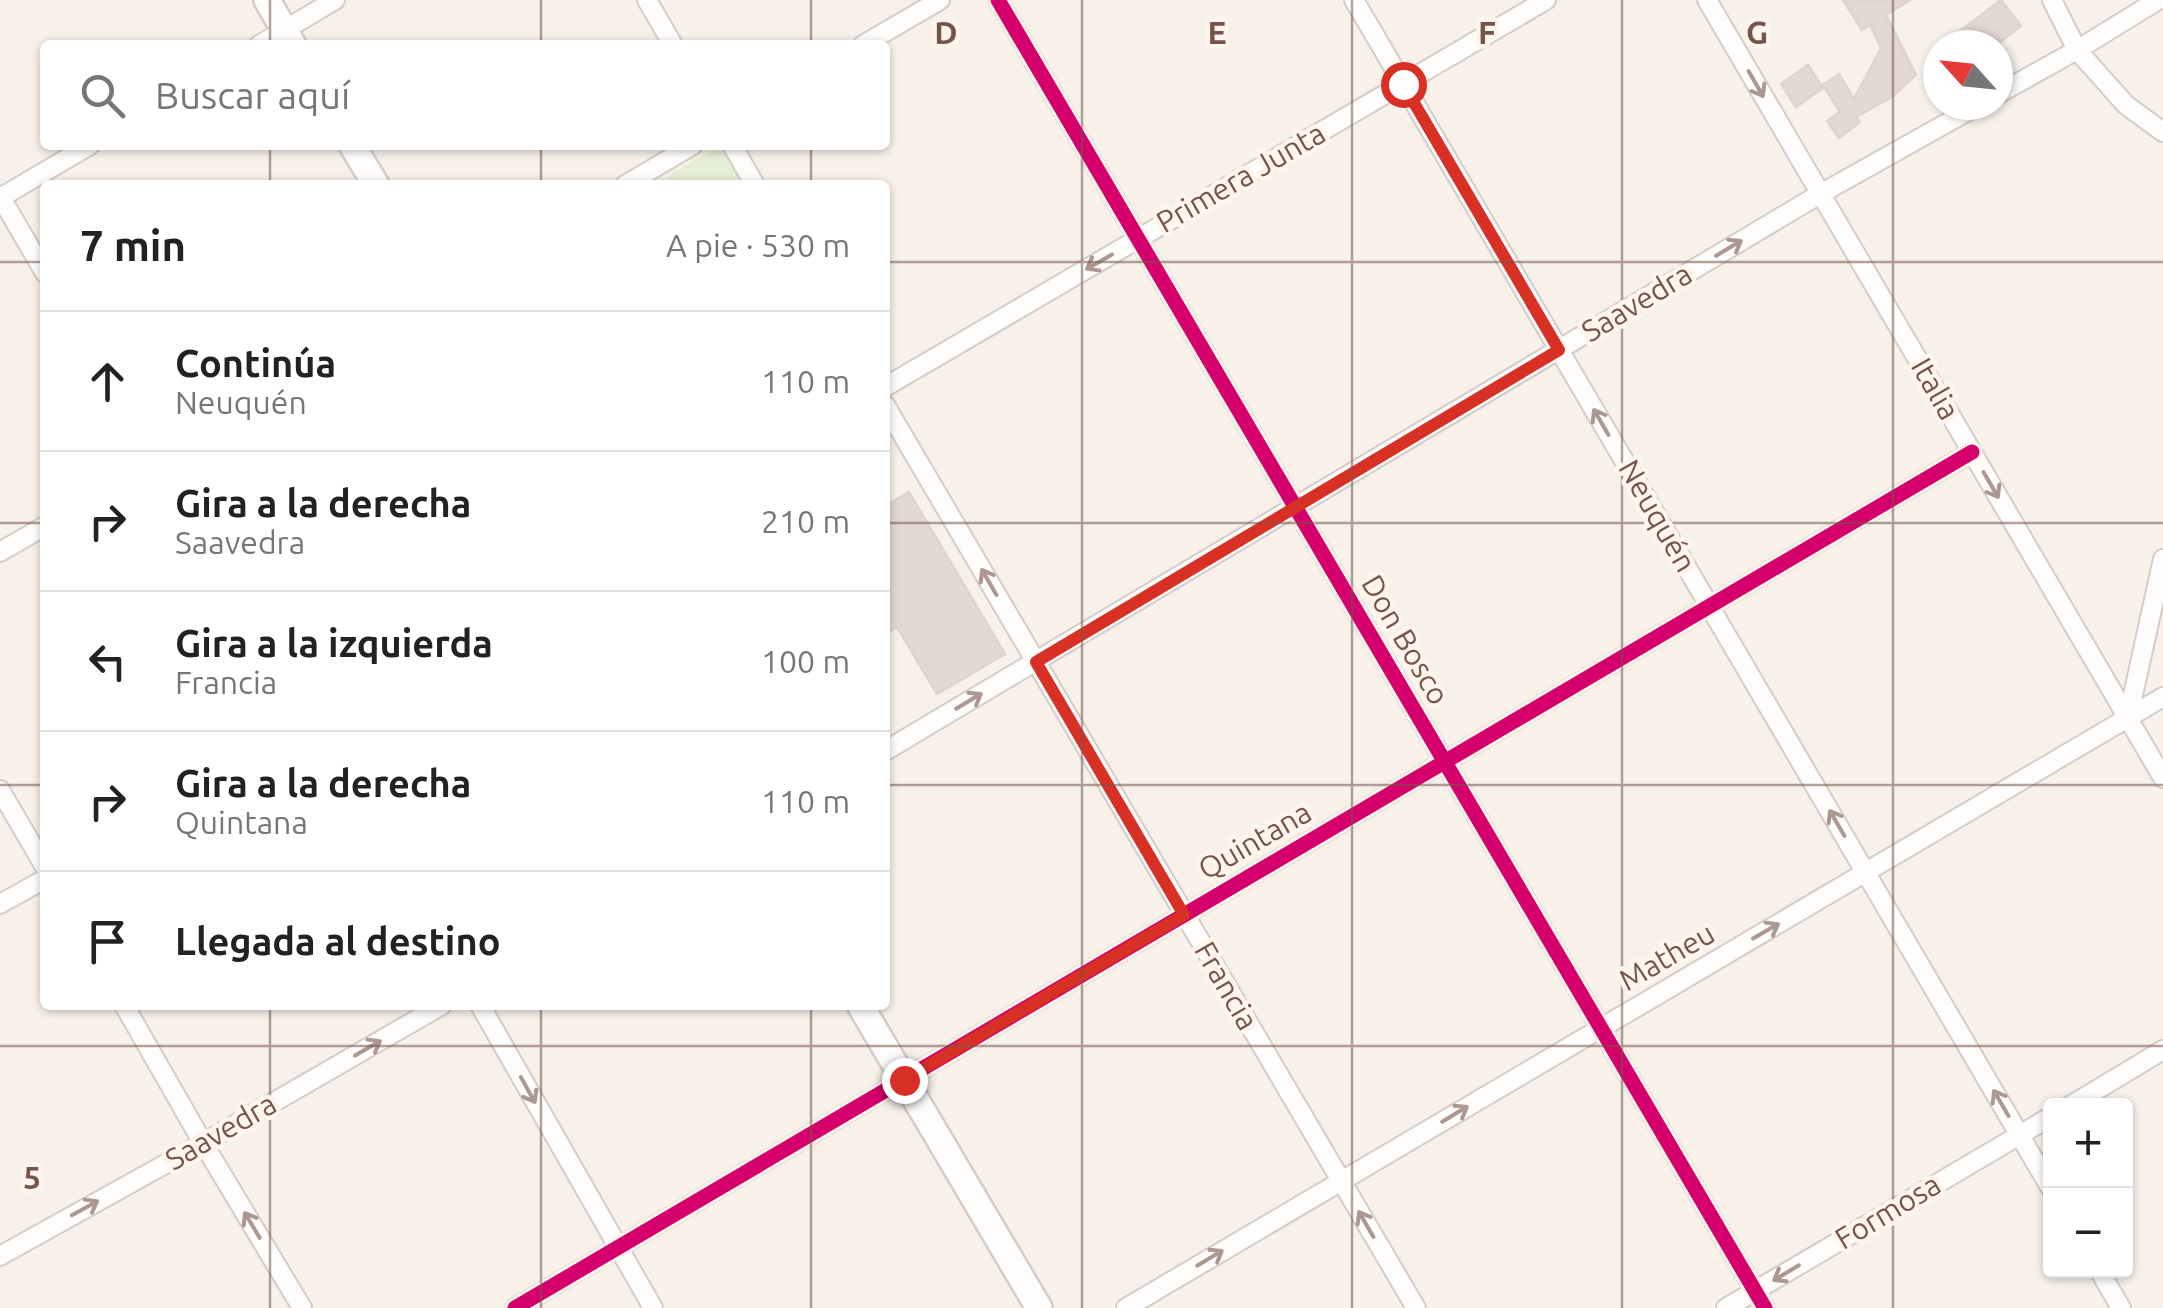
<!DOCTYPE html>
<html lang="es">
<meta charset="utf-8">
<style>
body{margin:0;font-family:Ubuntu,sans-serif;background:#f2f2f2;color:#222}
.controls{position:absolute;right:30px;bottom:30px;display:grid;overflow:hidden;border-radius:10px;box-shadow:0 2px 8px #0004}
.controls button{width:90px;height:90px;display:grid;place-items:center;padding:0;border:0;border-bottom:2px solid #e0e0e0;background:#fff;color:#222;font:50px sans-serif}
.compass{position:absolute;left:1923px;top:30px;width:90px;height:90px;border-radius:50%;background:#fff;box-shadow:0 2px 8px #0004;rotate:297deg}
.stop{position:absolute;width:30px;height:30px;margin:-22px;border:8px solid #d93025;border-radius:50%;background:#fff}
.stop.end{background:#d93025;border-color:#fff;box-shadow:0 2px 10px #0008}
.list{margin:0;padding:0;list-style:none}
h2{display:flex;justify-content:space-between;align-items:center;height:130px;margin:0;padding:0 40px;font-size:42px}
h2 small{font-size:32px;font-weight:400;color:#767676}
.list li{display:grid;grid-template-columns:65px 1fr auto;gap:30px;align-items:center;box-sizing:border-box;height:140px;padding:0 40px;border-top:2px solid #e0e0e0}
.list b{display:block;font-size:38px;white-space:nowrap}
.list p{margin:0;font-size:32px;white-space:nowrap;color:#767676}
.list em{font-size:32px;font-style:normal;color:#767676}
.icon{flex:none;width:55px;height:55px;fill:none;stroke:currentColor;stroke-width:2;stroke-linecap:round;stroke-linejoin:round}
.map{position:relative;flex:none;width:2163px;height:1308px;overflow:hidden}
.search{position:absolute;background:#fff;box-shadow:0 2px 8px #0004;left:40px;top:40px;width:850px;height:110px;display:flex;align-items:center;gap:25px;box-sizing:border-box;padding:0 35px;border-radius:10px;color:#767676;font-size:38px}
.panel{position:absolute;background:#fff;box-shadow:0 2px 8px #0004;left:40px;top:180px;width:850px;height:830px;border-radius:10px}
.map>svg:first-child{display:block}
.green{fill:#e5edd5}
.building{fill:#e3d8d2;stroke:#e0d3cd;stroke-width:2.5}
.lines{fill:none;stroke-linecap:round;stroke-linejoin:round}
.street-casing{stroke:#d6ccc7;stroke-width:22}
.secondary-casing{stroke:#d6ccc7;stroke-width:30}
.street{stroke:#fefdfc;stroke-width:18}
.secondary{stroke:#fefdfc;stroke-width:25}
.cycleway-casing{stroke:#fff5ec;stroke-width:21}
.cycleway{stroke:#d6006c;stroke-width:15}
.oneway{stroke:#ac9891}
.route{stroke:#d93025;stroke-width:12}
.grid{fill:none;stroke:#75554a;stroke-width:2.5;stroke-opacity:0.55}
.labels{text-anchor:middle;stroke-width:9;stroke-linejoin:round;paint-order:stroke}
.street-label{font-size:30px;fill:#75554a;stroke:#fff5ec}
.grid-label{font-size:32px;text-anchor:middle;font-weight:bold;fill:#75554a;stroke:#fff5ec;stroke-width:9;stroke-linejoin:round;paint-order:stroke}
</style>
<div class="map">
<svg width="2163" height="1308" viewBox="0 0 2163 1308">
<rect width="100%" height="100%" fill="#f7f1ea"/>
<path class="green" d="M721 145H729L752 185H653Z"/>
<path class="building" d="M1843 0H1910L1886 15 1916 75 1892 97 1856 117 1860 122 1839 138 1827 121 1840 112 1823 85 1839 74 1854 99 1881 48 1870 25 1862 30Z
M2001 0 2021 26 1996 45H1969L1959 32Z
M1808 65 1823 88 1796 107 1781 84Z
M909 492 1005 654 937 694 897 627 885 634V506Z"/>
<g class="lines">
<g class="street-casing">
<path id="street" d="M647 0 673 45
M998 0 1765 1308
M1354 0 2050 1187
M1707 0 2163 778
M2052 0 2077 50 2126 105 2163 132
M259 45 335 0
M863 45 940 0
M1998 94 2077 50 2158 0
M732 145 755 185
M625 185 693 145
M0 196 45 273
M0 198 90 145
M885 387 1546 0
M885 405 1416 1308
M0 552 45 526
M2128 718 2163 559
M885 751 1820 194 1979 105
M0 790 45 867
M0 904 45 879
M124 1005 203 1143 302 1308
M480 1005 653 1308
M2070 1106 2163 1050
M0 1256 203 1143 442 1005
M2099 1270 2121 1308
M515 1308 1972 452
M1126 1308 2163 697
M1726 1308 2050 1117"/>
</g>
<g class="secondary-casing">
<path id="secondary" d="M267 0 293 45
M352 145 376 185
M860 1005 1039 1308"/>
</g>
<use href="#street" class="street"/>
<use href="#secondary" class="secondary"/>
<g class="cycleway-casing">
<path id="cycleway" d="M998 0 1765 1308
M515 1308 1972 452"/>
</g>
<use href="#cycleway" class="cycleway"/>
</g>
<defs><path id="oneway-shaft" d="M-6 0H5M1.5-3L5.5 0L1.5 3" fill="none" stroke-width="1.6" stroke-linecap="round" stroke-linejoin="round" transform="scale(2.5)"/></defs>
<g class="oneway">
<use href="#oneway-shaft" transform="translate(1756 84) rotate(60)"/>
<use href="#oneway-shaft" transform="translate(1729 248) rotate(-31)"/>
<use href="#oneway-shaft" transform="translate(1099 262) rotate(150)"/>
<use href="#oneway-shaft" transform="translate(1601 422) rotate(-120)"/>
<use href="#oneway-shaft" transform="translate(1991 485) rotate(60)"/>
<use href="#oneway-shaft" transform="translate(989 582) rotate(-120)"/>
<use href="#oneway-shaft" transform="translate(969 701) rotate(-31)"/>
<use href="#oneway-shaft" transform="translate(1837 823) rotate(-120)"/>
<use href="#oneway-shaft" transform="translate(1766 931) rotate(-30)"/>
<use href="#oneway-shaft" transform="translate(368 1048) rotate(-30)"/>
<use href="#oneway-shaft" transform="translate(528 1090) rotate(61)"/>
<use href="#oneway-shaft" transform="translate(2001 1103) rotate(-120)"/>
<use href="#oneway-shaft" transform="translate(1455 1114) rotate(-31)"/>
<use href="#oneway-shaft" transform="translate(85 1208) rotate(-29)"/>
<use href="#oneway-shaft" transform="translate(1366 1224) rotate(-120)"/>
<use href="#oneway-shaft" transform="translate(252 1225) rotate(-121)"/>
<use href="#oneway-shaft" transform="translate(1210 1258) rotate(-31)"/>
<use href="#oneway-shaft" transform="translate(1786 1273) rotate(149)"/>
</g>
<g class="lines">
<path class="route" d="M904 1080 1184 915 1036 662 1559 350 1403 84"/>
</g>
<path class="grid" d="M270 0V45M541 0V45M811 0V45M1082 0V1308M1352 0V1308M1622 0V1308M1893 0V1308M270 145V185M541 145V185M811 145V185M0 262H45M885 262H2163M0 523H45M885 523H2163M0 785H45M885 785H2163M270 1005V1308M541 1005V1308M811 1005V1308M0 1046H2163"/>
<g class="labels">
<g class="street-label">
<text transform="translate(1241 178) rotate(-30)" y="10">Primera Junta</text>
<text transform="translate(1637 303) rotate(-31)" y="10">Saavedra</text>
<text transform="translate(1935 389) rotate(60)" y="10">Italia</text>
<text transform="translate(1657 516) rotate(60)" y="10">Neuquén</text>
<text transform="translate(1405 640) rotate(60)" y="10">Don Bosco</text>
<text transform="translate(1255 841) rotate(-30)" y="10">Quintana</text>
<text transform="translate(1667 957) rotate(-30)" y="10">Matheu</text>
<text transform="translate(1226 986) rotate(60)" y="10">Francia</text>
<text transform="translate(221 1132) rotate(-30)" y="10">Saavedra</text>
<text transform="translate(1888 1212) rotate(-31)" y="10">Formosa</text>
</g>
</g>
<g class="grid-label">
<text x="946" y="44">D</text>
<text x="1217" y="44">E</text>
<text x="1487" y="44">F</text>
<text x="1757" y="44">G</text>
<text x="32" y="1189">5</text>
</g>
</svg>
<div class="controls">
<button>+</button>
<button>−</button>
</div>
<svg class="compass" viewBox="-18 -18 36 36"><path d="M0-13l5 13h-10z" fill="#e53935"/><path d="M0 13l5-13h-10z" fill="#767676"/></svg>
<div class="stop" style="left:1403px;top:84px"></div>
<div class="stop end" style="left:904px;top:1080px"></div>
<div class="search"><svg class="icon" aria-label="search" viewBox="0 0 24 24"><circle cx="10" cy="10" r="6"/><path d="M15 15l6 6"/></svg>Buscar aquí</div>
<section class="panel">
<h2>7 min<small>A pie · 530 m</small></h2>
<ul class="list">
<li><svg class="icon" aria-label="ahead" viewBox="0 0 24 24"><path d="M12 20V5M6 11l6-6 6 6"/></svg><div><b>Continúa</b><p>Neuquén</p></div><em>110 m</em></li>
<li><svg class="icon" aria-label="right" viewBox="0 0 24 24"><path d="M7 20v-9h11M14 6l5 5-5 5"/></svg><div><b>Gira a la derecha</b><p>Saavedra</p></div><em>210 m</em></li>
<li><svg class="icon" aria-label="left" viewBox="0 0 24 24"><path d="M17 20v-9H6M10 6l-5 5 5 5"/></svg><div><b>Gira a la izquierda</b><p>Francia</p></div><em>100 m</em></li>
<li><svg class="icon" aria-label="right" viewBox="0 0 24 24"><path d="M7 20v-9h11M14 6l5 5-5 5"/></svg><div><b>Gira a la derecha</b><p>Quintana</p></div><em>110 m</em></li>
<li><svg class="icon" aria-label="arrive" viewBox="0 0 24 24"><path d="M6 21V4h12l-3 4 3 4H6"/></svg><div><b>Llegada al destino</b></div></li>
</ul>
</section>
</div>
